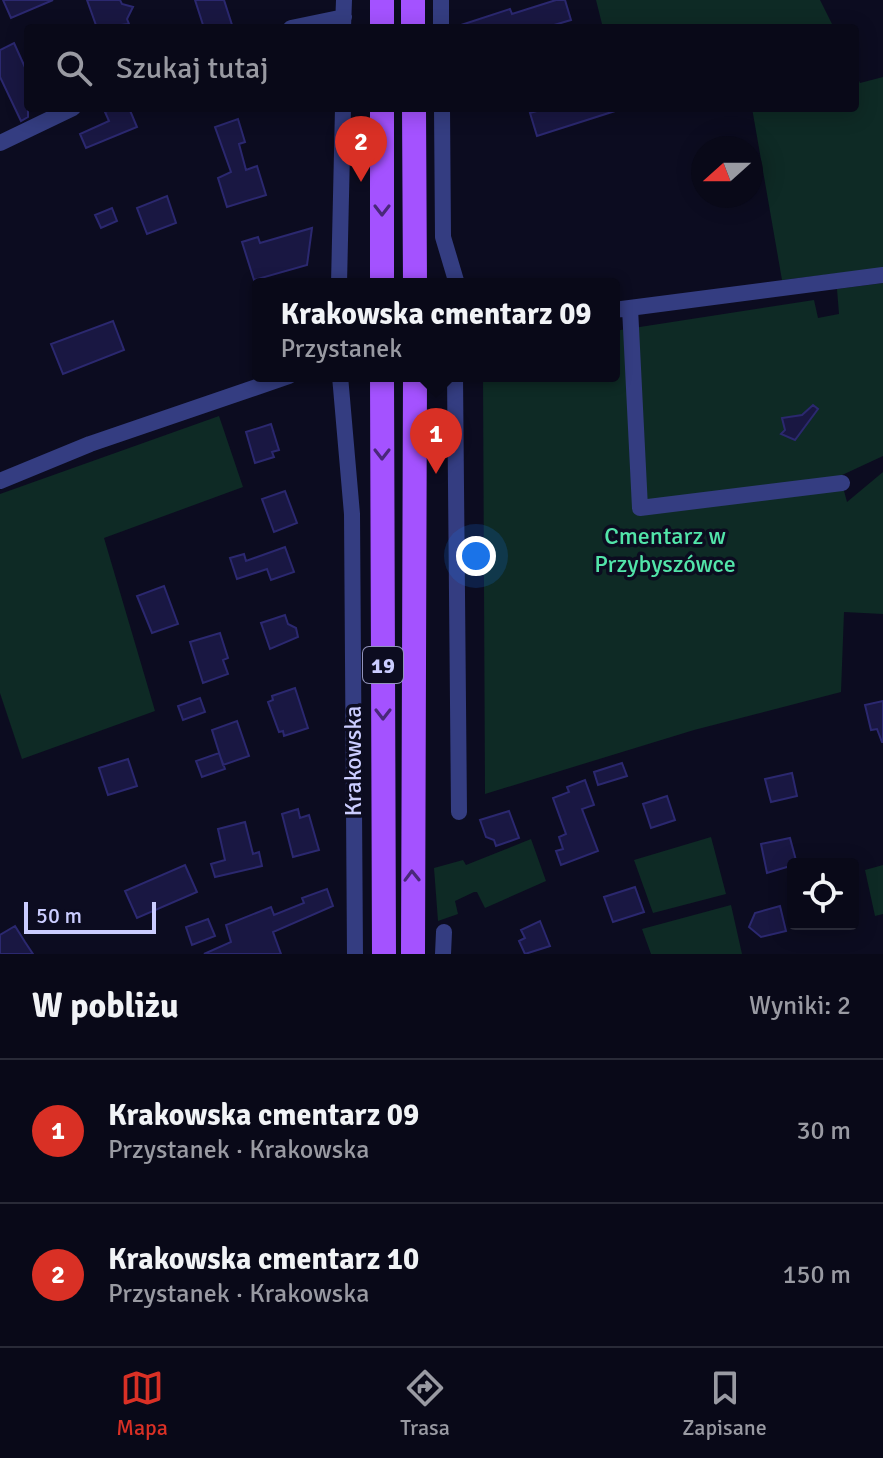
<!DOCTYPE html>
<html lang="pl">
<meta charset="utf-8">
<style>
body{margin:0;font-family:Signika,sans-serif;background:#121221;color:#f1f3f6}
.controls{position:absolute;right:24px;bottom:24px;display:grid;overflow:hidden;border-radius:8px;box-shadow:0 4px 20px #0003}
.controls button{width:72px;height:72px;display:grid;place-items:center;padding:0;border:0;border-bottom:2px solid #292a37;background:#090918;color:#f1f3f6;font:40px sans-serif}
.compass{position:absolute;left:691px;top:136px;width:72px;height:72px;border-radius:50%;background:#090918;box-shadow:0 4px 20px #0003;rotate:249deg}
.scale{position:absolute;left:24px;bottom:20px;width:132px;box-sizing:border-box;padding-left:8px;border:4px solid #cbcdff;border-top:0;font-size:22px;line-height:28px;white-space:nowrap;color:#cbcdff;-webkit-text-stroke:6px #0c0c20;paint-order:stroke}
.you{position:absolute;left:476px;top:556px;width:28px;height:28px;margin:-20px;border:6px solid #fff;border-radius:50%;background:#1a73e8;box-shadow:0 0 0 12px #1a73e833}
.badge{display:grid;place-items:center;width:52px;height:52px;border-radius:50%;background:#d93025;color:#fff;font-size:26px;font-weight:700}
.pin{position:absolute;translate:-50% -66px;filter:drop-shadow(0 2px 4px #0008)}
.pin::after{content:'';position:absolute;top:42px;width:28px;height:24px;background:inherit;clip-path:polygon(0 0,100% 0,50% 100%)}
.popup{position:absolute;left:252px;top:278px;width:368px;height:104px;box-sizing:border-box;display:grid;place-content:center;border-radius:8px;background:#090918;filter:drop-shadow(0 2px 6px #0005);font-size:26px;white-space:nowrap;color:#999aa2}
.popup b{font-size:30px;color:#f1f3f6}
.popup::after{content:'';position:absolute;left:50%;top:100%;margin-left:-16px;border:16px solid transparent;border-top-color:#090918}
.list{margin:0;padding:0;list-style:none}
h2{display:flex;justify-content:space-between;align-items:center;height:104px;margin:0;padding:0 32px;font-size:34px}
h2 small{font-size:26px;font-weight:400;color:#999aa2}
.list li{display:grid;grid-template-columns:52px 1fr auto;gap:24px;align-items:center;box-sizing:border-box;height:144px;padding:0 32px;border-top:2px solid #292a37}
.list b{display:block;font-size:30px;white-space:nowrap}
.list p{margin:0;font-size:26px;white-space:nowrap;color:#999aa2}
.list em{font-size:26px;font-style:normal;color:#999aa2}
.icon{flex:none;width:44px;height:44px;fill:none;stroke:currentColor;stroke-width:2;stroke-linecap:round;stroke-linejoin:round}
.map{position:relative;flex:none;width:883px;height:954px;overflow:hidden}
.search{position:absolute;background:#090918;box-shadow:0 4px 20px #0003;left:24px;right:24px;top:24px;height:88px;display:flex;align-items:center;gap:20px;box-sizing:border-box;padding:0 28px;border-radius:8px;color:#999aa2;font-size:30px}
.sheet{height:392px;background:#090918}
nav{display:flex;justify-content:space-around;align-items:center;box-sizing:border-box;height:112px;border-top:2px solid #292a37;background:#090918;font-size:22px;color:#999aa2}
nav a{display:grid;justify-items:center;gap:4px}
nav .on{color:#d93025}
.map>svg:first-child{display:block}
.green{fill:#0e2a25}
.building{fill:#191742;stroke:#2b286f;stroke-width:2}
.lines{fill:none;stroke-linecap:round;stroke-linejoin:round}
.street{stroke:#343d81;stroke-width:16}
.primary{stroke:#a452ff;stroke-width:24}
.oneway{stroke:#492879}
.labels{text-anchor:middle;stroke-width:7;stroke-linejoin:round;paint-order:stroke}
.shield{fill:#0c0c20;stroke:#9293bc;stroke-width:2}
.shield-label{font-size:22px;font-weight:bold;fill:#cbcdff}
.park-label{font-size:24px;fill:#52e4a9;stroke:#0c0c20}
.street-label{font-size:24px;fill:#cbcdff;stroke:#0c0c20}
</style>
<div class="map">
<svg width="883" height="954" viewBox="0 0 883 954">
<rect width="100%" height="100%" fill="#0c0c20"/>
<path class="green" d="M596 0H820L834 28H603Z
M855 72 860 83 883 77V268L782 280 752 108H855Z
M883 283V456L840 476 847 502 883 472V614L844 612 841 692 694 730 485 794 483 376H614V331L814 300 818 318 839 314 837 289Z
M219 416 243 487 104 538 155 711 22 759 0 693V494Z
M711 837 726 894 653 913 634 860Z
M531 839 546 881 485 908 477 892H474L455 901 458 914 438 921 434 868 463 860 466 865Z
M883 865V914L875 916 865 870Z
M731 905 742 954H651L642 929Z"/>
<path class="building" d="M3 0H53L11 18Z
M87 0H120L122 4 133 7 127 19 129 24 97 28Z
M195 0H224L232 25 204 28Z
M556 0H565L571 20 544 28H461V25L510 9 512 14Z
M14 43 28 74V117L21 121 0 77V50Z
M115 108H129L137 127 86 148 80 134 109 121 105 112Z
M547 108H614L615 111 537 136 530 113Z
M238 119 245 142 239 144 246 170 257 166 266 195 227 207 218 178 231 172 215 127Z
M167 196 176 223 147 234 137 208Z
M112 208 117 221 101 228 95 215Z
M312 228 307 265 254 280 242 242 258 237 260 243Z
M113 321 124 350 63 374 51 344Z
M813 405 818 409 795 440 781 434 785 430 782 418 802 415Z
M271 424 279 450 272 452 274 457 255 463 246 432Z
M285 491 297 523 274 532 262 499Z
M285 547 294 572 271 580 267 569 237 579 230 558 244 554 246 561Z
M164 586 178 624 152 633 137 596Z
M285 615 288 624 296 628 298 637 270 649 261 623Z
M220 633 228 658 223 660 228 674 203 683 190 642Z
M295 688 308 728 284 736 283 731 279 732 268 702 273 700 272 696Z
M200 698 205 712 183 720 178 706Z
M883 701V742H882L877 729 871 730 865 705Z
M237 721 249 756 223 765 212 730Z
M219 753 225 769 202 777 196 761Z
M128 759 137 786 108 795 99 768Z
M622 763 627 776 598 785 594 772Z
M792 773 797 796 771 802 765 779Z
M585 780 594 805 582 809 598 851 561 865 556 851 563 849 559 837 566 834 553 798 569 792 567 787Z
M667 796 675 820 651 828 643 804Z
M298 809 300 818 309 815 319 850 293 857 282 814Z
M509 811 519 838 496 846 494 840 486 837 480 820Z
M245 822 253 854 259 852 262 866 215 877 211 864 225 860 218 829Z
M790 838 797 864 767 873 761 844Z
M185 865 197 892 137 918 125 891Z
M635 887 644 912 613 922 604 897Z
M327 889 333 906 273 932 281 954H204L231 942 226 925 271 907 274 915 304 903 302 898Z
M780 906 786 931 761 937 749 927 755 913Z
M208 919 215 936 192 945 186 927Z
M540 921 550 946 525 954 519 941 525 938 521 930Z
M15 926 25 942 33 954H0V935Z"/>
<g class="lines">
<path class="street" d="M441 0V28
M291 28 344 17
M343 28 344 0
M442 108 443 237 457 284
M0 143 73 108
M339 284 343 108
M630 308 640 508 842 483
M614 310 883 275
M340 376 352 514 355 954
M455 376 459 812
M0 481 90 444 289 376
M443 954 444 932"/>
<path class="primary" d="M382 0V28
M413 0V28
M414 108 415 284
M382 284V108
M382 376 384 954
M413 954 415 376"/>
</g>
<defs><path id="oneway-chevron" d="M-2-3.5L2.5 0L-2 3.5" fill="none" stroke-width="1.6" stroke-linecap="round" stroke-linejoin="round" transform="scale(2)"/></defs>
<g class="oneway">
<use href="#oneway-chevron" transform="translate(382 210) rotate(90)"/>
<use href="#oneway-chevron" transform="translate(382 454) rotate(90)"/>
<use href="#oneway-chevron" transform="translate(383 714) rotate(90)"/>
<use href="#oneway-chevron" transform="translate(412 876) rotate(-91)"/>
</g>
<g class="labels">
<rect class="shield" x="363" y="647" width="40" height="36" rx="6"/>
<g class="shield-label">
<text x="383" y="673">19</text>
</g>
<g class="park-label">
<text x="665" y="544">Cmentarz w<tspan x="665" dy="28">Przybyszówce</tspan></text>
</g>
<g class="street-label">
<text transform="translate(353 761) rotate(-90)" y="8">Krakowska</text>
</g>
</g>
</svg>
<div class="controls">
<button><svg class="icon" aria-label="locate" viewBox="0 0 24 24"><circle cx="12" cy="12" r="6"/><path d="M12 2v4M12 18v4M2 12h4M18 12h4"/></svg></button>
</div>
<svg class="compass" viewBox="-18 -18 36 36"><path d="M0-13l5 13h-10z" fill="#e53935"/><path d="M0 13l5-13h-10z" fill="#999aa2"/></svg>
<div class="scale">50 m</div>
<div class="you"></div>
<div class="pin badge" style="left:436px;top:474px">1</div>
<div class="popup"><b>Krakowska cmentarz 09</b>Przystanek</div>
<div class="pin badge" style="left:361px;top:182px">2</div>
<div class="search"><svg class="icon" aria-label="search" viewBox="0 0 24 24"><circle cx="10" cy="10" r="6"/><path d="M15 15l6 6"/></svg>Szukaj tutaj</div>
</div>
<section class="sheet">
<h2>W pobliżu<small>Wyniki: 2</small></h2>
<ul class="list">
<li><span class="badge">1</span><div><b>Krakowska cmentarz 09</b><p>Przystanek · Krakowska</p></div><em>30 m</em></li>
<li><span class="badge">2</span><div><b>Krakowska cmentarz 10</b><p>Przystanek · Krakowska</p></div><em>150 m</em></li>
</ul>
</section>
<nav>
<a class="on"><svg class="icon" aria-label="map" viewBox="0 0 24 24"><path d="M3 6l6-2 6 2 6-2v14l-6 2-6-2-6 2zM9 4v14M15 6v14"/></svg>Mapa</a>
<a><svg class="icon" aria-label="directions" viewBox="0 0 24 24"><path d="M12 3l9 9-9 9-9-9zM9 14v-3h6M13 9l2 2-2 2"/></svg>Trasa</a>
<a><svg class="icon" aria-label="saved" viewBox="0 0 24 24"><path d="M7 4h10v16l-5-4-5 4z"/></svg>Zapisane</a>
</nav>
